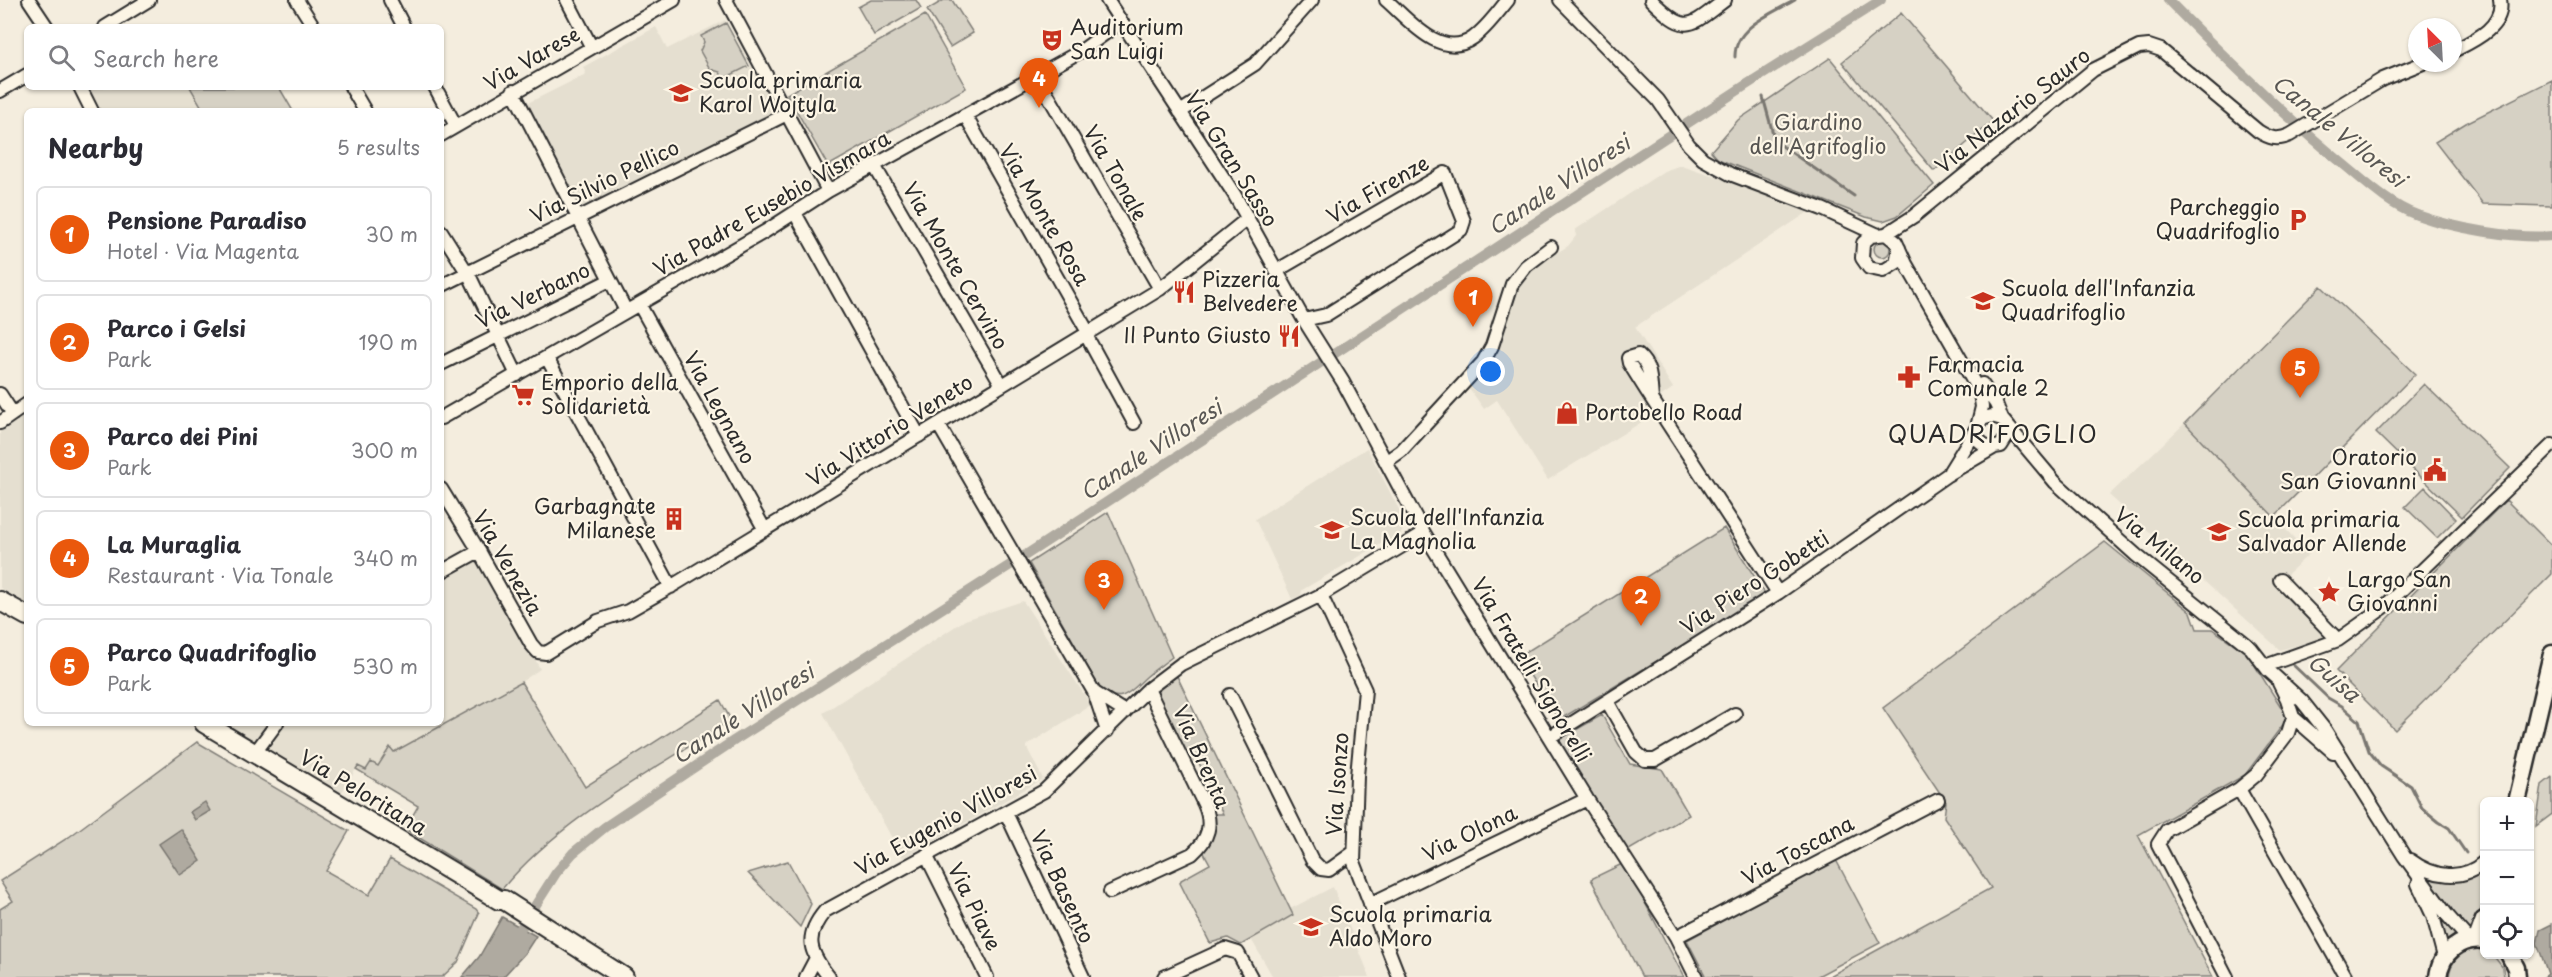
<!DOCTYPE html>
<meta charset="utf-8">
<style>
body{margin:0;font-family:"Playpen Sans",sans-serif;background:#f7f7f7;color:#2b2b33}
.controls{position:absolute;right:18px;bottom:18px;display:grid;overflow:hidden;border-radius:9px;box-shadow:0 2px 4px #0004}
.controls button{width:54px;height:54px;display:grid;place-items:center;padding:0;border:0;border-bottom:2px solid #e1e1e2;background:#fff;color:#2b2b33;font:30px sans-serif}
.compass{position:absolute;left:2408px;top:18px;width:54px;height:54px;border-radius:50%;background:#fff;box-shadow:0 2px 4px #0004;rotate:336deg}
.you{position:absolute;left:1491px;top:372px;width:21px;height:21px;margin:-15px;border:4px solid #fff;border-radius:50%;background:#1a73e8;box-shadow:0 0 0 9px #1a73e833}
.badge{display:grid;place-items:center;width:39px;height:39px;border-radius:50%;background:#ea580c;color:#fff;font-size:20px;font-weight:700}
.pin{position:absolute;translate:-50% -50px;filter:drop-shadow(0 2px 3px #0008)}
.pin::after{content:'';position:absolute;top:32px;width:21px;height:18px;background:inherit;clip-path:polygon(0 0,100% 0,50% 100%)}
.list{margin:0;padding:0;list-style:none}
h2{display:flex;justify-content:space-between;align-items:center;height:78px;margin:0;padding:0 24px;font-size:26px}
h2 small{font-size:20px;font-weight:400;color:#7c7c81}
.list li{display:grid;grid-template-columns:39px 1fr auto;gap:18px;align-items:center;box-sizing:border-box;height:96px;margin:0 12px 12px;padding:0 12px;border:2px solid #e1e1e2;border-radius:9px}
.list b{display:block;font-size:22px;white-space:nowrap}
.list p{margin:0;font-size:20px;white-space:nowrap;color:#7c7c81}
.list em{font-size:20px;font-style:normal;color:#7c7c81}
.icon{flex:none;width:33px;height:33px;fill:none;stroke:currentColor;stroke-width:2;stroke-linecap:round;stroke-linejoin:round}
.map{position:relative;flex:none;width:2552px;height:977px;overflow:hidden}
.search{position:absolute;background:#fff;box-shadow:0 2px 4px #0004;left:24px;top:24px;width:420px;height:66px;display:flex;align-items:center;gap:15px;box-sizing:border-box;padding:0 21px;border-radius:9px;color:#7c7c81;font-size:22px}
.panel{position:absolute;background:#fff;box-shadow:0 2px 4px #0004;left:24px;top:108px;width:420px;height:618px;border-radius:9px}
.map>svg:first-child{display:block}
.built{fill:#e5dfd0}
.green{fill:#d6d1c4;stroke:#807e78;stroke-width:1.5}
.water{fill:#afaaa0;stroke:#7a7771;stroke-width:1.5}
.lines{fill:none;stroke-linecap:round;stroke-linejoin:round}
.stream{stroke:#7a7771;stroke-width:3}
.canal{stroke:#afaaa0;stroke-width:10}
.street-casing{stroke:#2b2b2b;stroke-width:16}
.secondary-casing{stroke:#2b2b2b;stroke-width:21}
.primary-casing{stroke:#2b2b2b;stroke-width:22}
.street{stroke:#fcf5e5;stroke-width:12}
.secondary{stroke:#fcf5e5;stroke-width:16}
.primary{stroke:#fcf5e5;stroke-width:18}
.labels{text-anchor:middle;stroke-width:4.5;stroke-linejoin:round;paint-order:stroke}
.poi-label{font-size:21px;fill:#2b2b2b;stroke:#fcf5e5;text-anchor:start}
.street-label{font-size:21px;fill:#2b2b2b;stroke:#fcf5e5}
.park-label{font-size:21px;fill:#565451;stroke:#fcf5e5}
.water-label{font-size:22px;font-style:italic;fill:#595754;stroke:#fcf5e5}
.quarter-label{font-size:24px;letter-spacing:1.5px;fill:#2b2b2b;stroke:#fcf5e5}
</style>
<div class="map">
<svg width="2552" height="977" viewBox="0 0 2552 977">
<rect width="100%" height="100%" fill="#f4edde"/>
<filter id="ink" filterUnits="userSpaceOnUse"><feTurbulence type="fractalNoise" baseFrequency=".0167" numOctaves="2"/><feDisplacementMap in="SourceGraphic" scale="12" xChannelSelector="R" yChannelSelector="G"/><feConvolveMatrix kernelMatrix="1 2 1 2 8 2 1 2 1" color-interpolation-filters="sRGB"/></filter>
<g filter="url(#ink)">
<path class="built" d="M725 20 777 112 582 207 575 193 570 188 528 103 586 74 583 67 656 27 667 49Z
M189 87 204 111H100L89 88Z
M1681 165 1813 209 1635 327 1673 388 1647 406 1653 415 1548 480 1497 400 1484 409 1469 388 1485 372 1499 350 1520 283 1528 271 1568 246 1576 236 1575 230 1664 171Z
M27 406V603L0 588V425Z
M2185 423 2309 554 2276 585 2327 637 2280 650 2109 495Z
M1367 448 1406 523 1399 538 1392 542 1386 541 1302 590 1301 595 1292 599 1255 519Z
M482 556 540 669 521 682 394 752 391 747 378 766 366 771 358 766 340 795 226 723H441V580Z
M1023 601 1091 705 1026 746 1043 779 903 858 823 713 965 620Z
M1333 887 1370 977H1273L1251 939 1293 915 1290 909Z"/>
<path class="green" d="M871 0H916L921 8 874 35 858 7Z
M944 0H952L973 33 950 47 927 10Z
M1901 13 1993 121 1934 171 1842 62Z
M925 15 966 88 828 166 787 94Z
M726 23 749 66 723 79 720 72 710 69 700 51 704 42 701 36Z
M1830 58 1934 185 1897 216 1883 221 1866 217 1718 159 1711 151 1738 120Z
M2552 80V206L2483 204 2435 142 2466 123Z
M190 87H279L293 111H204Z
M1874 249a8 8 0 1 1 16 0a8 8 0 1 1-16 0Z
M2321 286 2415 374 2274 517 2185 423Z
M2424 384 2510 468 2462 517 2376 433Z
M2425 487 2456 519 2437 538 2405 507Z
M2506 500 2552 546V574L2395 730 2336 671Z
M1108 512 1172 657C1163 664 1154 670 1146 677 1130 692 1120 707 1099 687L1029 563Z
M1724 528 1766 595 1559 720 1518 657Z
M2105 542 2191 612 2197 629H2212L2247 653 2288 718 2245 775 2138 835 2213 977H1828L1991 888 1944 817 1946 802 1883 708Z
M1177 676 1293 915 1241 945 1228 938 1210 943 1180 883 1181 880 1210 864 1203 851 1214 834 1215 814H1223L1199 763 1192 765 1158 697 1160 688Z
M521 682 585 787 720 700 731 720C653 771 563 816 502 889L405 829 418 806 356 769 358 766 366 770 371 762 378 766 390 747 394 752Z
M1602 715 1630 764 1662 769 1689 815 1624 853 1558 740Z
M197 742 349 831 326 871 369 895 390 859 476 909 479 913 458 962 442 977H0V909L13 901 0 881 69 837Z
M2552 777V814L2536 826 2542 785Z
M1836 860 1880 943 1816 977H1706L1687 940Z
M788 861 811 904 800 927 748 873Z
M1624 863 1684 977H1642L1591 879Z
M2484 868C2484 888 2485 909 2474 926L2467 930 2429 879Z
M2432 900 2458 937 2446 946Z
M2474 949 2484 950V954L2493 955 2503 968 2504 977H2449C2450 961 2459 953 2474 949Z"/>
<path class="water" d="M205 802 210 811 195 820 190 812Z
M181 829 201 861 180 875 159 844Z
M502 917 536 936 525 953 503 977H462L479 957Z
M2552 924V977H2544L2548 974 2537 943 2540 930Z"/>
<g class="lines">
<path class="stream" d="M1735 57C1734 27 1773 13 1795 0
M1763 97 1775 141 1854 196
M2291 663 2328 698 2342 706 2359 721 2369 751 2381 766 2411 786 2422 808 2439 822 2449 828 2466 853"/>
<path class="canal" d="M2168 0C2224 57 2280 112 2342 163 2364 181 2389 205 2417 215 2453 228 2514 239 2552 236
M514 939 556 873 573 853 605 827 735 740 1015 562 1746 85 1881 0"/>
<g class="street-casing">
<path id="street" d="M29 0 47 27
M297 0 314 27
M390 0 404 27
M567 0 591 46
M726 0 828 191
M1107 0 1234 194 1304 320 1343 382 1424 533 1587 799 1676 937 1696 977
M1386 0C1408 19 1441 61 1473 38 1487 28 1497 13 1508 0
M1560 0 1658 100 1689 145 1703 159 1730 174 1822 209 1876 234
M1651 0C1687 35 1688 28 1725 0
M105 27 149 0
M2453 51C2473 41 2505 27 2500 0
M1037 76 1160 289
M80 87 92 111
M351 87 365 111
M435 87 456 126
M0 91 27 75
M513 91 626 311
M1180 112 1255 64 1312 0
M965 115 1089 334
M441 135 674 0
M875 167 1002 385
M795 213 919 436
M441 231 470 277 517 375
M1886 234 1914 216 2093 70 2139 47 2149 46 2161 50 2258 131C2269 138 2277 141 2290 135L2383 79 2423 63
M1899 248 1896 263 1883 271 1869 268 1862 258 1863 243 1871 236 1886 234 1896 242 1906 264 1980 393 1982 407 1978 423
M1276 271 1445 173 1464 221 1461 230 1326 315 1304 320
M441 286 787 114
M639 304 765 530
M1086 335 1134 423
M547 358 671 587
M441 364 610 280
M1982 384 1996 404 2002 419
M0 394 13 414
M1652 398C1650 381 1652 367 1638 355L1628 358 1629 363 1646 390 1778 593
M441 418 766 231 828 191 1081 51 1121 22
M0 423 27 404
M938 424 1094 692 1107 731
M2007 425 2008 435 2001 446 1988 448 1977 439 1976 429 1982 419 1992 416 2002 419 2055 482 2136 555 2251 648 2268 670 2302 701 2325 730 2404 856 2447 915 2469 940
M1387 461 1401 451 1483 362 1492 346 1512 284 1526 266 1551 247
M1950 471 1976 429
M441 489 479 551 531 644 538 652 546 653 598 621 628 611 677 583 1160 289 1247 219
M441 572 479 551
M2280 580 2338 640
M1321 595 1365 690 1357 776 1354 862 1399 977
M2265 666 2338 640 2383 608 2552 445
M2279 683 2287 699 2293 717 2333 752
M1095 693 1125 712
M1230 695 1312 860 1321 869 1329 870 1354 852
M1607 701 1636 752 1645 760H1655L1735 714
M1550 737 1778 593 1947 475 1993 448
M254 754 277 723
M2239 789 2346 977
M1006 813 1083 977
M926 855 987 977
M2410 860C2433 877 2462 882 2484 862
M2418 884 2433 916 2444 957
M1110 892 1192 854C1209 839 1213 824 1204 804L1148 689
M1370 904 1587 799
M1676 937 1938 800
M806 977 815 960
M829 977C810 953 803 937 825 911L1044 791 1148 689 1181 664 1321 595 1424 533
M1164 977 1225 949 1238 953 1251 977
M2227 977 2158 844 2167 830 2239 789 2256 775 2288 733 2293 717"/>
</g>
<g class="secondary-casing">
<path id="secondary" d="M2517 802 2552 654
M2477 939 2484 920
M2509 954 2516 968 2517 977
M2438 977C2441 952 2460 937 2484 940"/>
</g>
<g class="primary-casing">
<path id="primary" d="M0 601 27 616
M204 723 499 900H504L624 977"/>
</g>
<use href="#street" class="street"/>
<use href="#secondary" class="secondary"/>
<use href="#primary" class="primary"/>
</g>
</g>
<defs>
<g id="theatre-bare" transform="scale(1.8)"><path d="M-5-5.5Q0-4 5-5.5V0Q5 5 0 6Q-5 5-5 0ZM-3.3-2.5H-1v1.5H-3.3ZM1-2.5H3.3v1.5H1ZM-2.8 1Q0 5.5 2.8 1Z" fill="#c8321e" stroke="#fcf5e5" stroke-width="2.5" paint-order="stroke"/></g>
<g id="school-bare" transform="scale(1.8)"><path d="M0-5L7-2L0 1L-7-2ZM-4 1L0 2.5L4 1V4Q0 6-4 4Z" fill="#c8321e" stroke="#fcf5e5" stroke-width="2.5" paint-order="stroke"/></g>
<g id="parking-bare" transform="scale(1.8)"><path d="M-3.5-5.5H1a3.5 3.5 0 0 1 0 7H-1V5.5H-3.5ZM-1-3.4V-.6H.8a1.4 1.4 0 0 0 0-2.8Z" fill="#c8321e" stroke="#fcf5e5" stroke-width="2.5" paint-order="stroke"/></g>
<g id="restaurant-bare" transform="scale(1.8)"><path d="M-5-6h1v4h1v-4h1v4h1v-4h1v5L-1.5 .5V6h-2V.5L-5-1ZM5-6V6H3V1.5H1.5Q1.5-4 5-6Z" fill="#c8321e" stroke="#fcf5e5" stroke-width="2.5" paint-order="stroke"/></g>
<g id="pharmacy-bare" transform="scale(1.8)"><path d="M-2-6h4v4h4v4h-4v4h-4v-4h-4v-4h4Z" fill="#c8321e" stroke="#fcf5e5" stroke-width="2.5" paint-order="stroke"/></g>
<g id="supermarket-bare" transform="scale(1.8)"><path d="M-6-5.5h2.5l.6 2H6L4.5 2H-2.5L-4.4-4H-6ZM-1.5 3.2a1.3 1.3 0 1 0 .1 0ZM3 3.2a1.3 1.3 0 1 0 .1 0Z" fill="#c8321e" stroke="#fcf5e5" stroke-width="2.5" paint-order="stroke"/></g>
<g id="shop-bare" transform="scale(1.8)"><path d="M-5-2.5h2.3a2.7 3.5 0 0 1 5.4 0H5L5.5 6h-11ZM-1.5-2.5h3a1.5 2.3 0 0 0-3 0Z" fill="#c8321e" stroke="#fcf5e5" stroke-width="2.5" paint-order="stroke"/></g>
<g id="civic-bare" transform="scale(1.8)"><path d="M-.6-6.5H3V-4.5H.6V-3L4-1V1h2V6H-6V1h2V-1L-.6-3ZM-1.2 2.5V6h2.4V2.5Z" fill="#c8321e" stroke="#fcf5e5" stroke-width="2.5" paint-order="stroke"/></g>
<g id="building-bare" transform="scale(1.8)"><path d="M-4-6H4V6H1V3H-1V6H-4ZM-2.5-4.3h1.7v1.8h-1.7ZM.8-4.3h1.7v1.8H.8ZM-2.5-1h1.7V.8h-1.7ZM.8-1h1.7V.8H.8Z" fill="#c8321e" stroke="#fcf5e5" stroke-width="2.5" paint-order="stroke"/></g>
<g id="sight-bare" transform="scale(1.8)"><path d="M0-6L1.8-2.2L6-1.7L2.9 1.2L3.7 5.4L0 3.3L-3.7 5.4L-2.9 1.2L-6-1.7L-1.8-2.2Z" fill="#c8321e" stroke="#fcf5e5" stroke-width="2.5" paint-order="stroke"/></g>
</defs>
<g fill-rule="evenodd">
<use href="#theatre-bare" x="1052" y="40"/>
<use href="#school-bare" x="681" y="93"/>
<use href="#parking-bare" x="2298" y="220"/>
<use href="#restaurant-bare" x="1184" y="292"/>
<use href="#school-bare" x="1983" y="301"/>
<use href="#restaurant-bare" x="1289" y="336"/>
<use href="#pharmacy-bare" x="1909" y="377"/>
<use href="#supermarket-bare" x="523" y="395"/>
<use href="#shop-bare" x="1567" y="413"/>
<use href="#civic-bare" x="2435" y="470"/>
<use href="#building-bare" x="674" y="519"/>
<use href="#school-bare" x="1332" y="530"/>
<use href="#school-bare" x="2219" y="532"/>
<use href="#sight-bare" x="2329" y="592"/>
<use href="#school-bare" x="1311" y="927"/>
</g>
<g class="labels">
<g class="poi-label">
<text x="1070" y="35">Auditorium<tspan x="1070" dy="24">San Luigi</tspan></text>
<text x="699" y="88">Scuola primaria<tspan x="699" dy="24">Karol Wojtyla</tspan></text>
<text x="2280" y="215" text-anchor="end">Parcheggio<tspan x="2280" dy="24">Quadrifoglio</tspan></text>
<text x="1202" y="287">Pizzeria<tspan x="1202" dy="24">Belvedere</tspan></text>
<text x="2001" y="296">Scuola dell'Infanzia<tspan x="2001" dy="24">Quadrifoglio</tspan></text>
<text x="1271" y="343" text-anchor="end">Il Punto Giusto</text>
<text x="1927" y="372">Farmacia<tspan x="1927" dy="24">Comunale 2</tspan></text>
<text x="541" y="390">Emporio della<tspan x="541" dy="24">Solidarietà</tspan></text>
<text x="1585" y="420">Portobello Road</text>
<text x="2417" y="465" text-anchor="end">Oratorio<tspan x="2417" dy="24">San Giovanni</tspan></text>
<text x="656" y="514" text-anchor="end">Garbagnate<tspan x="656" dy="24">Milanese</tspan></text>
<text x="1350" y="525">Scuola dell'Infanzia<tspan x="1350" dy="24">La Magnolia</tspan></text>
<text x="2237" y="527">Scuola primaria<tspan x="2237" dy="24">Salvador Allende</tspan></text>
<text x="2347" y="587">Largo San<tspan x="2347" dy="24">Giovanni</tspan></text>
<text x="1329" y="922">Scuola primaria<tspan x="1329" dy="24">Aldo Moro</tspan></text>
</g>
<g class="street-label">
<text transform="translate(532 59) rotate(-30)" y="7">Via Varese</text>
<text transform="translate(2013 111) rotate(-38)" y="7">Via Nazario Sauro</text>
<text transform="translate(1231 159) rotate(58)" y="7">Via Gran Sasso</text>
<text transform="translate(1115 173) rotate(60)" y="7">Via Tonale</text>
<text transform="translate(605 182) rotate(-26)" y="7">Via Silvio Pellico</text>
<text transform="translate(1378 190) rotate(-30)" y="7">Via Firenze</text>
<text transform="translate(772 204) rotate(-30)" y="7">Via Padre Eusebio Vismara</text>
<text transform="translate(1044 215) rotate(60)" y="7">Via Monte Rosa</text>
<text transform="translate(955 266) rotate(60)" y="7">Via Monte Cervino</text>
<text transform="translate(533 296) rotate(-26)" y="7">Via Verbano</text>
<text transform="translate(719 408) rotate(61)" y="7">Via Legnano</text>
<text transform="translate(890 431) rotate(-32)" y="7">Via Vittorio Veneto</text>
<text transform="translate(2159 546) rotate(39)" y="7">Via Milano</text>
<text transform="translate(507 563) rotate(60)" y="7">Via Venezia</text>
<text transform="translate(1755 583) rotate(-33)" y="7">Via Piero Gobetti</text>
<text transform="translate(1531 670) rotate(59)" y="7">Via Fratelli Signorelli</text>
<text transform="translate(1201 757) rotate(66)" y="7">Via Brenta</text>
<text transform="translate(1338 784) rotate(-86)" y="7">Via Isonzo</text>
<text transform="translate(363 793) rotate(31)" y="7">Via Peloritana</text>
<text transform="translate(946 821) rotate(-29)" y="7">Via Eugenio Villoresi</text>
<text transform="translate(1470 834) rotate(-26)" y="7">Via Olona</text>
<text transform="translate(1798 851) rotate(-28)" y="7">Via Toscana</text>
<text transform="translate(1062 887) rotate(65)" y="7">Via Basento</text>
<text transform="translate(974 907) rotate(64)" y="7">Via Piave</text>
</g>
<g class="park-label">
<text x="1818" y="130">Giardino<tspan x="1818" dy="24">dell'Agrifoglio</tspan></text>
</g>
<g class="water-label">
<text transform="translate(2339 131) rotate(39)" y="8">Canale Villoresi</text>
<text transform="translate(1559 185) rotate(-33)" y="8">Canale Villoresi</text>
<text transform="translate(1151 450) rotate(-33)" y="8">Canale Villoresi</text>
<text transform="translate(2334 678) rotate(41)" y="8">Guisa</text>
<text transform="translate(743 714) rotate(-33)" y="8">Canale Villoresi</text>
</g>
<g class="quarter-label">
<text x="1993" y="443">QUADRIFOGLIO</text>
</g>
</g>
</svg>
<div class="controls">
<button>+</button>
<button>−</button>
<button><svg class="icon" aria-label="locate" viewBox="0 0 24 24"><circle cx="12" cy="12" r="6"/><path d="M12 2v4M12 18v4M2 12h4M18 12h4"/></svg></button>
</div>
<svg class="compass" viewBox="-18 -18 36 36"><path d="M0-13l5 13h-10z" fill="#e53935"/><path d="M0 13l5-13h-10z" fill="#7c7c81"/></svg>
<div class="you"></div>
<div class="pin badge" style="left:1473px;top:327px">1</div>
<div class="pin badge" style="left:1641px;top:626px">2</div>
<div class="pin badge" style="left:1104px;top:610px">3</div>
<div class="pin badge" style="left:1039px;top:108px">4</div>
<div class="pin badge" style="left:2300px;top:398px">5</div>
<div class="search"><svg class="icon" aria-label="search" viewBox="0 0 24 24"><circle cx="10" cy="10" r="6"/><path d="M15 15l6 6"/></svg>Search here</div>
<section class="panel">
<h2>Nearby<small>5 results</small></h2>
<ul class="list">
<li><span class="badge">1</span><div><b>Pensione Paradiso</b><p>Hotel · Via Magenta</p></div><em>30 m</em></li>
<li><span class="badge">2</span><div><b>Parco i Gelsi</b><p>Park</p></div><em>190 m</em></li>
<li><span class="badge">3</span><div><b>Parco dei Pini</b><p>Park</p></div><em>300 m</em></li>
<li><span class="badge">4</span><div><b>La Muraglia</b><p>Restaurant · Via Tonale</p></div><em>340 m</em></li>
<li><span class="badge">5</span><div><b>Parco Quadrifoglio</b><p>Park</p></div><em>530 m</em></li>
</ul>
</section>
</div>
